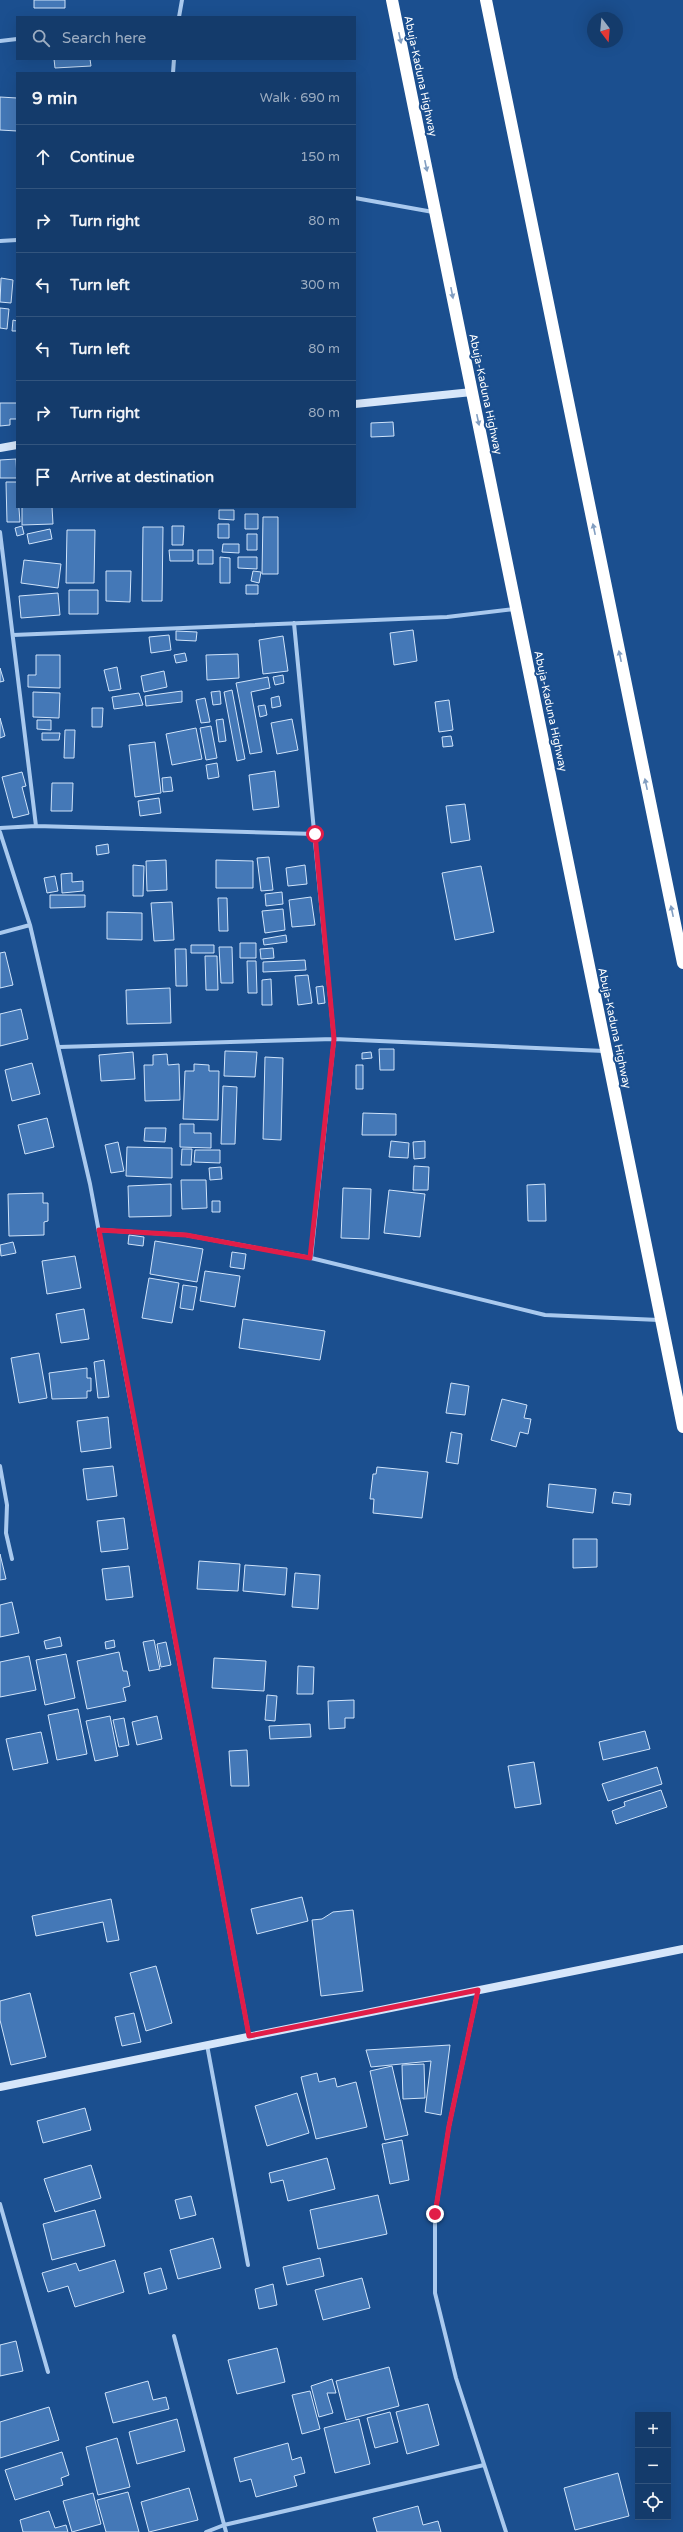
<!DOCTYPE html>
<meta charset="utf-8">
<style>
body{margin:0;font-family:"Varela Round",sans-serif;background:#214673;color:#f1f3f6}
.controls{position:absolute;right:12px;bottom:12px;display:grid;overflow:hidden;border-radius:0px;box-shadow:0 4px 16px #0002}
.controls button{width:36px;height:36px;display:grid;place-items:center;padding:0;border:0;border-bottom:1px solid #33557e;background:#143b6b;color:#f1f3f6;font:20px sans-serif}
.compass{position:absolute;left:587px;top:12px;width:36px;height:36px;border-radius:50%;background:#143b6b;box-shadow:0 4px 16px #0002;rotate:164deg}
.stop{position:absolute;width:12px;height:12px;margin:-9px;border:3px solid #e11d48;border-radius:50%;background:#fff}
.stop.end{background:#e11d48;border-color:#fff;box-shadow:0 1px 4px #0008}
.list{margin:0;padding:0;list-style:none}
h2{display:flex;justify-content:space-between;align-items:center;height:52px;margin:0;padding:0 16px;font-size:17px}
h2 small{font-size:13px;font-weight:400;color:#9dadc1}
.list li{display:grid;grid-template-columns:26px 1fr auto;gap:12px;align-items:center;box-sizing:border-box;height:64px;padding:0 16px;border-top:1px solid #33557e}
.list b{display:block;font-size:15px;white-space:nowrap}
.list em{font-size:13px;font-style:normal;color:#9dadc1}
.icon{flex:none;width:22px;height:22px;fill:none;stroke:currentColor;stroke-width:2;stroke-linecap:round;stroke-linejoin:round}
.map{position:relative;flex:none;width:683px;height:2532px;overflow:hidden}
.search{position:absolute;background:#143b6b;box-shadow:0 4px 16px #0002;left:16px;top:16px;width:340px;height:44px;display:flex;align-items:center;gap:10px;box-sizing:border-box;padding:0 14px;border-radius:0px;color:#9dadc1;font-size:15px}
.panel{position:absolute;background:#143b6b;box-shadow:0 4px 16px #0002;left:16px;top:72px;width:340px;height:436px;border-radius:0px}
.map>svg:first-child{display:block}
.building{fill:#4478b7;stroke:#cfe3fa}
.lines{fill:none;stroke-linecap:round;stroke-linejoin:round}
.street{stroke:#a9c9ee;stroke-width:4}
.secondary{stroke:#d6e6fa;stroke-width:8}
.highway{stroke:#fff;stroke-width:12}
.oneway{fill:#829ec1}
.route{stroke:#e11d48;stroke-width:5}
.labels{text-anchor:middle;stroke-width:4;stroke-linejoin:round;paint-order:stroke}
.street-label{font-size:11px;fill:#fff;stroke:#1b4f8f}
</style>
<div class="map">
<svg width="683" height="2532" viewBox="0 0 683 2532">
<rect width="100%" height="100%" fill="#1b4f8f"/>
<path class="building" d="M34 0H65V8H34Z
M54 59H90L91 66 55 68Z
M0 97 17 98V131L0 130Z
M1 278 13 280 11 303 0 302Z
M0 308 9 309 7 329 0 328Z
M13 320 17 321V331H12Z
M0 403H17V419H10V425L0 426Z
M393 422 394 436 371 437V423Z
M16 459 17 478H0V460Z
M6 482H17L20 522H7Z
M22 507H52L53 524 22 525Z
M219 510H234V520L219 519Z
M245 514H258V529H245Z
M263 517H278V574H262Z
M218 524H229V538H218Z
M22 526 24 534 17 536 15 528Z
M172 526H184L183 545H172Z
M143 527H163L162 601H142Z
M50 529 52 539 29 544 27 534Z
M67 530H95L94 583H66Z
M247 534H257V550H247Z
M223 544H239V553L222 552Z
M169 550H193V561H170Z
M198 550H213V564H198Z
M220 557 230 558V583H220Z
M238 557H257V569L238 568Z
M24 560 61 564 58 588 21 583Z
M106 571H131L130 602 106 601Z
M253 571 261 572 259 583 251 581Z
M246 585H258V594H246Z
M69 590H98V614H69Z
M58 593 60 615 21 618 19 596Z
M413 630 417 661 394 665 390 633Z
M176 631 197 632 196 641 176 640Z
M169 635 171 650 151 653 149 637Z
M283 636 288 671 263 674 259 640Z
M185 653 187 661 176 663 174 655Z
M238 654 239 678 207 680 206 655Z
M36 655H60V688L28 687V675H36Z
M117 667 121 689 109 691 104 670Z
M0 668 4 681 0 682Z
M164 671 167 687 144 692 141 676Z
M283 675 284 683 275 685 273 677Z
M268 677 270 688 251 692 262 752 250 754 236 683Z
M232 690 245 759 237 761 224 692Z
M182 691V702L146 706 145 696Z
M220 691 221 704 213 705 211 692Z
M33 692 60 693 59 718 33 717Z
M139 693 143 705 114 709 112 697Z
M279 696 281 706 272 708 271 698Z
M205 698 210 722 201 723 196 700Z
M449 700 453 730 439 732 435 702Z
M265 705 267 715 260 717 258 706Z
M92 708H103L102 727H92Z
M0 718 5 736 0 738Z
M223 719 226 741 219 742 216 720Z
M292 719 298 750 277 754 271 723Z
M37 720H51V730L37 729Z
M211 726 217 758 206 760 200 728Z
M196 728 202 759 172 765 166 734Z
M65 730H75L74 758H64Z
M42 733H60L59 740H42Z
M451 736 453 746 443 747 442 737Z
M155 742 161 793 135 797 129 745Z
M217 763 219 777 208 779 206 765Z
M275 771 279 807 253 810 249 775Z
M22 772 26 786 22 787 29 814 13 818 2 777Z
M171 777 173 791 163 792 162 778Z
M52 783H73L72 811H51Z
M159 798 161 813 140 816 138 801Z
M465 804 470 840 451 843 446 806Z
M108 844 109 853 97 855 96 846Z
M269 857 273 890 261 891 257 858Z
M166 860 167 890 147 891 146 861Z
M216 860 253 861V888H216Z
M133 865 144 866 143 896H133Z
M305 865 307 884 288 886 286 868Z
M481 866 494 932 455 940 442 873Z
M72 873V882L83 881V891L62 893 61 874Z
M55 876 58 891 47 893 44 878Z
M282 892 283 904 266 906 265 894Z
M50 895H85V907L50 908Z
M311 897 315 925 292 927 289 900Z
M218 898H227L228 931H219Z
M172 902 174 940 154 941 151 903Z
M283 909 285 930 265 933 262 911Z
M107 912 142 913V940L107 939Z
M286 935 287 942 264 945 263 939Z
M240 943H256V958H240Z
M191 945H214V953H191Z
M219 947H232L233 983H221Z
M273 948 274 958 261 959 260 949Z
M175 949H186L187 986H176Z
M5 952 13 985 0 988V953Z
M205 956H217L218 990H206Z
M305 960 306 970 263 972V962Z
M247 961H256L257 993H248Z
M308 975 312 1003 298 1005 295 976Z
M271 979 272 1005H262V980Z
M323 986 325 1003 318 1004 316 987Z
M170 988 171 1023 127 1024 126 990Z
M21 1009 28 1039 0 1046V1014Z
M379 1049H394V1070H380Z
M225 1051 257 1052 255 1077 224 1076Z
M133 1052 135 1079 101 1081 99 1055Z
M371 1052 372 1058 362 1059V1053Z
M167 1054 168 1065 179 1064 180 1100 145 1101 144 1065H153V1055Z
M265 1057 283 1058 281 1140 263 1139Z
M32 1063 40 1094 12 1101 5 1070Z
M194 1064 209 1065V1071H219L218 1120 183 1119 185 1071H194Z
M356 1065H363V1089H356Z
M223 1086 237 1087 235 1144H221Z
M363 1113 396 1114V1135H362Z
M47 1118 54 1147 25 1154 18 1125Z
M180 1124H194V1133H211V1148L180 1147Z
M145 1128H166L165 1142 144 1141Z
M391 1141 409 1143 408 1158 389 1157Z
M425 1141V1158L414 1159 413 1142Z
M118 1142 124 1171 111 1173 105 1145Z
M127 1147 172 1148V1178L126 1176Z
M182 1149H192L191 1165H181Z
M195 1150H220V1163L194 1162Z
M414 1166 429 1167 428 1190H413Z
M221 1167 222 1179 210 1180 209 1168Z
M181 1180H206L207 1208 182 1209Z
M171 1184V1216L129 1217 128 1186Z
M545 1184 546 1221H528L527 1185Z
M343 1188 371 1189 369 1239 341 1238Z
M389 1190 425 1194 420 1237 384 1233Z
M43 1193V1203H48V1221L44 1222V1235L9 1236 8 1194Z
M212 1201H220V1212H212Z
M129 1235 144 1237 143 1246 128 1244Z
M155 1241 203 1249 197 1282 150 1274Z
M13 1242 16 1253 1 1256 0 1245Z
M232 1252 246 1254 244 1269 230 1267Z
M75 1256 81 1288 47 1294 42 1261Z
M205 1271 240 1276 235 1307 200 1301Z
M149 1278 179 1283 172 1323 142 1318Z
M183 1285 197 1287 193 1310 180 1308Z
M84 1309 89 1339 61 1343 56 1314Z
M243 1319 325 1331 320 1360 239 1348Z
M39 1353 47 1398 19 1403 11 1358Z
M104 1360 109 1397 98 1398 94 1362Z
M87 1368V1378H91V1391H87V1398L52 1399 49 1373Z
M451 1383 469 1386 465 1415 446 1413Z
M502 1399 527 1405 524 1418 531 1419 528 1434 520 1432 516 1447 491 1440Z
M108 1417 111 1448 81 1452 77 1421Z
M451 1432 462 1434 458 1464 446 1462Z
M113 1466 117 1496 87 1500 83 1469Z
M377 1467 428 1472 422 1518 373 1513 374 1499H370L373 1474H376Z
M549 1484 596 1489 593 1513 547 1507Z
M614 1492 631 1494 630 1505 612 1503Z
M124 1518 128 1549 101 1552 97 1521Z
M573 1539H597V1567L573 1568Z
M0 1554 6 1579 0 1580Z
M199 1561 240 1564 238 1591 197 1589Z
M245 1565 287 1568 285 1595 243 1591Z
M129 1566 133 1597 106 1600 102 1569Z
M295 1573 320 1575 318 1609 292 1607Z
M12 1602 19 1633 0 1637V1605Z
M60 1637 62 1646 46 1649 44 1641Z
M114 1640 115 1647 106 1649 105 1642Z
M154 1640 160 1669 149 1671 143 1642Z
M166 1642 171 1665 161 1667 157 1644Z
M119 1652 123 1671H127L130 1686 123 1688 126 1701 87 1709 77 1661Z
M66 1654 75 1698 45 1705 36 1660Z
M29 1656 36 1690 0 1697V1662Z
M214 1658 266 1661 264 1691 212 1688Z
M298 1666 314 1667 313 1694H297Z
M267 1695 277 1696 275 1721 265 1720Z
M354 1700V1718H345V1728L329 1729 328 1701Z
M78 1709 87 1754 57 1760 48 1715Z
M110 1716 118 1756 95 1761 86 1721Z
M157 1716 162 1739 137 1745 132 1722Z
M124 1718 129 1745 119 1747 113 1720Z
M310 1724 311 1737 270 1739 269 1726Z
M645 1731 650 1749 603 1760 599 1742Z
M41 1732 48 1763 13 1770 6 1739Z
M247 1750 249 1786H231L229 1751Z
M534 1762 541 1804 515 1808 508 1766Z
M657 1767 662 1784 608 1801 602 1784Z
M661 1790 667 1807 616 1824 612 1811 625 1806 624 1802Z
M302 1897 308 1921 257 1934 251 1909Z
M111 1899 119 1940 107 1942 103 1922 36 1936 32 1916Z
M353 1910 363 1991 321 1996 312 1920 322 1919 333 1912Z
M156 1966 172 2023 146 2031 130 1973Z
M30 1993 46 2057 11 2065 0 2020V2001Z
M134 2013 141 2042 122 2046 115 2017Z
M450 2045 441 2115 425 2112 431 2061 371 2067 366 2050Z
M424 2064 425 2098 403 2099 402 2065Z
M392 2066 408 2135 385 2140 370 2071Z
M317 2073 319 2082 335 2078 337 2087 356 2082 367 2127 316 2139 301 2077Z
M297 2093 309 2133 267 2146 255 2106Z
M85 2108 91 2130 43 2143 37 2121Z
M402 2140 409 2180 390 2184 382 2144Z
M327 2158 335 2189 288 2201 283 2180 271 2183 269 2173Z
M91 2165 101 2198 55 2212 44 2179Z
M378 2195 387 2234 318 2249 310 2210Z
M191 2196 196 2215 180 2219 175 2200Z
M95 2210 105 2246 52 2260 43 2224Z
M213 2238 221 2268 178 2279 170 2250Z
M320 2258 324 2276 287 2285 283 2267Z
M115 2260 124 2292 75 2307 68 2286 48 2292 42 2273 76 2263 79 2271Z
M161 2268 167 2289 149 2294 144 2273Z
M362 2278 370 2308 323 2320 315 2290Z
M273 2284 277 2305 259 2309 255 2289Z
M16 2341 23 2371 0 2376V2345Z
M277 2348 285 2382 237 2394 228 2360Z
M389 2367 399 2406 346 2420 336 2381Z
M332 2379 336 2393H327L333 2413 319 2417 311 2386Z
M148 2381 153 2400 166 2397 169 2409 113 2423 105 2393Z
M310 2391 320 2429 302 2434 292 2395Z
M428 2404 439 2445 407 2454 396 2412Z
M49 2407 59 2440 0 2458V2422Z
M390 2412 398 2442 375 2448 367 2418Z
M177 2419 185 2451 137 2464 129 2432Z
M359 2419 370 2464 335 2473 324 2428Z
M117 2438 130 2487 98 2495 86 2447Z
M288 2443 292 2460 301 2457 305 2473 294 2476 297 2486 256 2497 251 2479 240 2482 234 2458Z
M62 2452 69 2475 61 2478 63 2485 15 2500 5 2470Z
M618 2473 629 2516 575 2530 564 2488Z
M189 2488 198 2520 149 2532 141 2502Z
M128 2492 139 2532H106L97 2500Z
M93 2493 101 2524 72 2532 63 2501Z
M418 2506 423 2525 438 2521 441 2532H377L373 2518Z
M49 2511 55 2528 66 2525 68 2532H23L20 2520Z"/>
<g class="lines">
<path class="street" d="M179 17 182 0
M0 41 17 39
M173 73 174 59
M355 198 433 212
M0 241 17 240
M0 532 36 826
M294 623 334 1039 311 1258
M13 635 447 617 515 609
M0 828 36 826 315 834
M0 832 30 925 90 1184 249 2036
M0 933 30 925
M59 1047 334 1039 604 1051
M99 1230 186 1235 311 1258 545 1315 659 1320
M0 1466 7 1505 6 1533 12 1559
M478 1990 449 2126 435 2214V2293L456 2378 506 2532
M207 2045 248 2265
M0 2204 48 2372
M174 2336 226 2532
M206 2532 224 2525 484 2465"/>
<path class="secondary" d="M355 404 472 392
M0 448 17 445
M0 2087 683 1949"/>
<path class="highway" d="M392 0 683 1427
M486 0 683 963"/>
</g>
<defs><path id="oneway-solid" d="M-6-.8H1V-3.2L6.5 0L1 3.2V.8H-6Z"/></defs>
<g class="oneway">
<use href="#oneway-solid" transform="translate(400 38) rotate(78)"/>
<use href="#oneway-solid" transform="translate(426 166) rotate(78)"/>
<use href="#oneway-solid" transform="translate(452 293) rotate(79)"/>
<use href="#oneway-solid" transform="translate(478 420) rotate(78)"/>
<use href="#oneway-solid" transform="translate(594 529) rotate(-102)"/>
<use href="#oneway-solid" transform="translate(620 656) rotate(-102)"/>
<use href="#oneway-solid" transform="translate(646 784) rotate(-102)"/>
<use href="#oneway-solid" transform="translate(672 911) rotate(-102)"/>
</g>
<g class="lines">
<path class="route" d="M315 834 334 1039 310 1258 186 1235 99 1230 249 2036 478 1990 449 2126 435 2214"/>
</g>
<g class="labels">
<g class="street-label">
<text transform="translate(421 76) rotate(78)" y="4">Abuja-Kaduna Highway</text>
<text transform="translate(486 394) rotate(78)" y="4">Abuja-Kaduna Highway</text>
<text transform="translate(551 711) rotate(78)" y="4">Abuja-Kaduna Highway</text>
<text transform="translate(615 1028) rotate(78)" y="4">Abuja-Kaduna Highway</text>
</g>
</g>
</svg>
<div class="controls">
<button>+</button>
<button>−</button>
<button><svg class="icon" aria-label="locate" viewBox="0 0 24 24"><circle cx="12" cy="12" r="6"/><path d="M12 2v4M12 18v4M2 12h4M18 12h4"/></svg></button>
</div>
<svg class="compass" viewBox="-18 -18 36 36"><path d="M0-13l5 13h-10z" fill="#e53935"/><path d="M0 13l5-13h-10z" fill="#9dadc1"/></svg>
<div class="stop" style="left:315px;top:834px"></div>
<div class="stop end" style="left:435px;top:2214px"></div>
<div class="search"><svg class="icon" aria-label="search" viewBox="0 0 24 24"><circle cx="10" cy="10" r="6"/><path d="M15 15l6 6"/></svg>Search here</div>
<section class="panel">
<h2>9 min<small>Walk · 690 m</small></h2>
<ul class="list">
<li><svg class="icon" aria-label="ahead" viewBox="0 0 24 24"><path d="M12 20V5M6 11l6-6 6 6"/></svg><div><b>Continue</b></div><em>150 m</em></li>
<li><svg class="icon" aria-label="right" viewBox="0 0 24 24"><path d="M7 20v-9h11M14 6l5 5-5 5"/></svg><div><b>Turn right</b></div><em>80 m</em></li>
<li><svg class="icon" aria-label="left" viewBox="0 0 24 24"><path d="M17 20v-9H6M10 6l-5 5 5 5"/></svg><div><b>Turn left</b></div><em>300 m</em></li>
<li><svg class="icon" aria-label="left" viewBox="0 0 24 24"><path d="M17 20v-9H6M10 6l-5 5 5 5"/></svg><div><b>Turn left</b></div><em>80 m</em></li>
<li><svg class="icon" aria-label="right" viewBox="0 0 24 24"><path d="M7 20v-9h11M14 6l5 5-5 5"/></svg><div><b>Turn right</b></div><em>80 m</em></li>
<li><svg class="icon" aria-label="arrive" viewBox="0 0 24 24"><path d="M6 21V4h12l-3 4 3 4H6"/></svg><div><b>Arrive at destination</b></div></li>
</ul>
</section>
</div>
